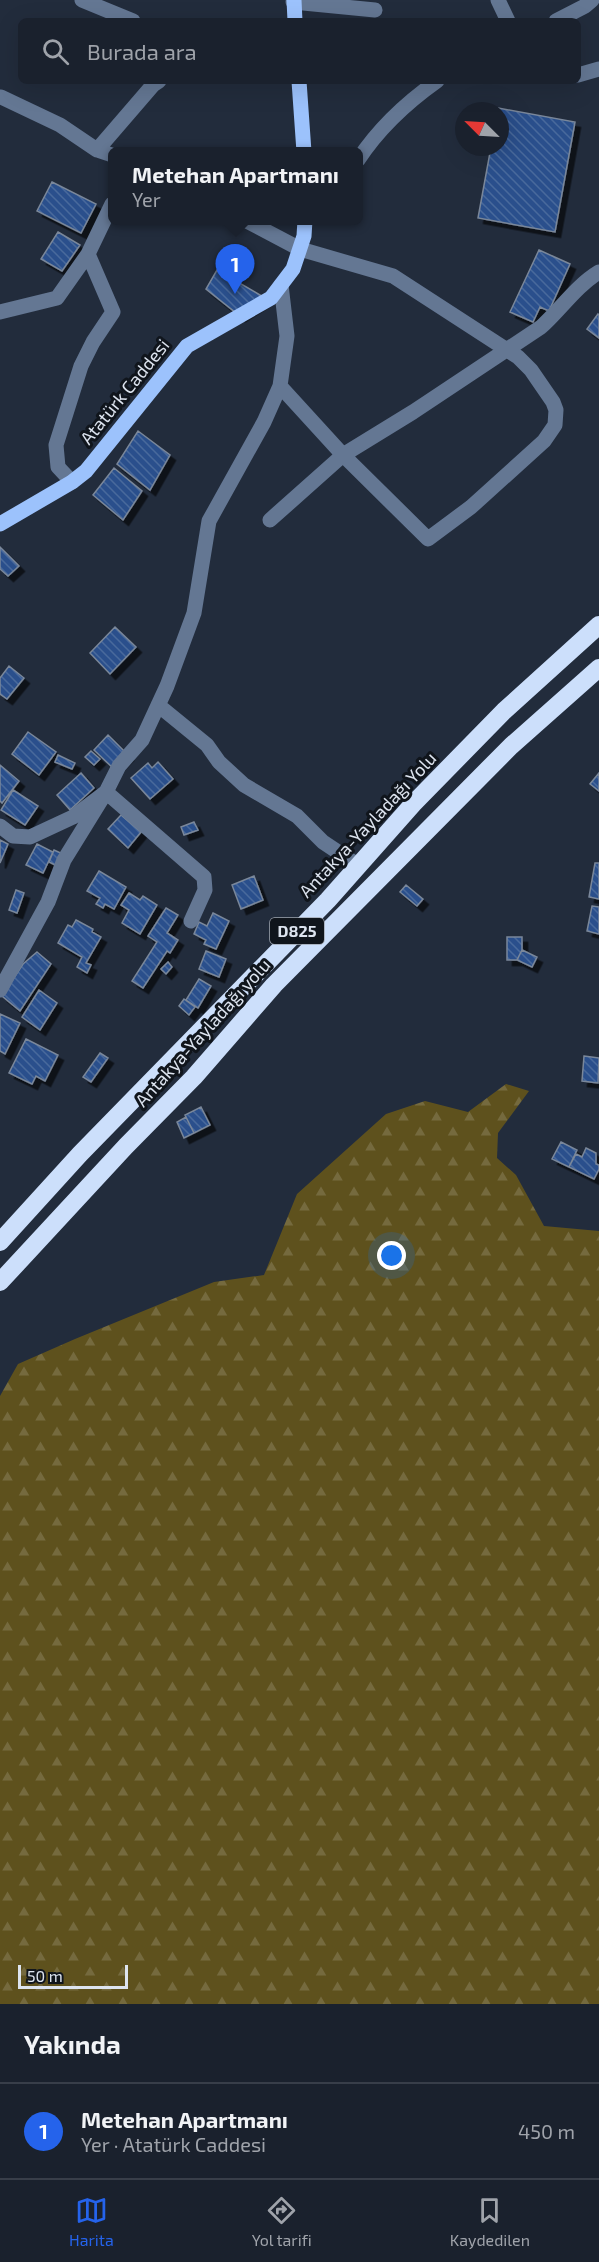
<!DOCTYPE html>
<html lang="tr">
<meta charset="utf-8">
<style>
body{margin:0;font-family:"Exo 2",sans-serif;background:#272e39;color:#f1f3f6}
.compass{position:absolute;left:455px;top:102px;width:54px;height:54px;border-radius:50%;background:#1a212d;box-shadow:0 6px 24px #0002;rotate:294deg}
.scale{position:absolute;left:18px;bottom:15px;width:110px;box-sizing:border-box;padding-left:6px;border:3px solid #dde4ef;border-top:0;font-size:16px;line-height:21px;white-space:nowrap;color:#dde4ef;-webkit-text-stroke:4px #10151c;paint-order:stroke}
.you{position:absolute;left:392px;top:1256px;width:21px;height:21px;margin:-15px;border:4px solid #fff;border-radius:50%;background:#1a73e8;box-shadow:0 0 0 9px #1a73e833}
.badge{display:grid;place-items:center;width:39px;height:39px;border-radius:50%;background:#2563eb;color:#fff;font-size:20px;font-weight:700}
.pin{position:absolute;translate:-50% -50px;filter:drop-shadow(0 2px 3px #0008)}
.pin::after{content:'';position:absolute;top:32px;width:21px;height:18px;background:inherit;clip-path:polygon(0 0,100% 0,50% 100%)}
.popup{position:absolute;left:108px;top:147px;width:255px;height:78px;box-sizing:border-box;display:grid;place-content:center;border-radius:9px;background:#1a212d;filter:drop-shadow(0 2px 4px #0005);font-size:20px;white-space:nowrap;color:#9fa3aa}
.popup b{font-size:22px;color:#f1f3f6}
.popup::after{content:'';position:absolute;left:50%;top:100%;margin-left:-12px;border:12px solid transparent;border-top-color:#1a212d}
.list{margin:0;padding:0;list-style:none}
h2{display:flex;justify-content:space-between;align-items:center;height:78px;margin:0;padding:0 24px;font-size:26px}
h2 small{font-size:20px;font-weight:400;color:#9fa3aa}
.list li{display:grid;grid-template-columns:39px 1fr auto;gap:18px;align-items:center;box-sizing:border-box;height:96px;padding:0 24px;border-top:2px solid #383e49}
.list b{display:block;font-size:22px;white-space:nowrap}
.list p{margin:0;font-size:20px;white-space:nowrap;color:#9fa3aa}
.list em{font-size:20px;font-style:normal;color:#9fa3aa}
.icon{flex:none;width:33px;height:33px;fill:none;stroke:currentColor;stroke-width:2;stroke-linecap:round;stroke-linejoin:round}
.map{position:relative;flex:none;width:599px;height:2004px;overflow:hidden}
.search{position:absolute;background:#1a212d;box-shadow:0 6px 24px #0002;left:18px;right:18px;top:18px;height:66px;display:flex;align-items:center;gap:15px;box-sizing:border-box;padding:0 21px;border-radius:9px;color:#9fa3aa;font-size:22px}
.sheet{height:174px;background:#1a212d}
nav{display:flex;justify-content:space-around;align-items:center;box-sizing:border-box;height:84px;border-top:2px solid #383e49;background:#1a212d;font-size:16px;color:#9fa3aa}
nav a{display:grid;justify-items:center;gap:3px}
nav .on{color:#2563eb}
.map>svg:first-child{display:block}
.forest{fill:url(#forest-firs)}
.building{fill:url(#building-back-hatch);stroke:#7a879a;stroke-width:1.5;filter:url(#shadow)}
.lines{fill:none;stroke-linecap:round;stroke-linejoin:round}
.minor{stroke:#647793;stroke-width:15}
.major{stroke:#9cc2fc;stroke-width:15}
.highway{stroke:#ccdffb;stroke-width:18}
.labels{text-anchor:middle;stroke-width:6;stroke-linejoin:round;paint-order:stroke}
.shield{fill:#10151c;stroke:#a0a6b0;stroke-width:1.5}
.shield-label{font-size:16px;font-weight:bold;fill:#dde4ef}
.street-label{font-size:18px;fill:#dde4ef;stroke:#10151c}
</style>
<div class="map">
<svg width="599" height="2004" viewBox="0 0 599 2004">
<defs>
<pattern id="forest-firs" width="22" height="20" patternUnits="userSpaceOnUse" patternTransform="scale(1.5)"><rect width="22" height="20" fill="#5e511d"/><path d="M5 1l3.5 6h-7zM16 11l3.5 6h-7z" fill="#756a3e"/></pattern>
<pattern id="building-back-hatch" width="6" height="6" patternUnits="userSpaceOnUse" patternTransform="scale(1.5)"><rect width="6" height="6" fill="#29508c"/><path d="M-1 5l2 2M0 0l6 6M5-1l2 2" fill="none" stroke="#48699c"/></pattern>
<filter id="shadow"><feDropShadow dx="5.5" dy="5.5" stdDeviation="0" flood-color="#0009"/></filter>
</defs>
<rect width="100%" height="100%" fill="#222c3c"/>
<path class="forest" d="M506 1084 529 1091 498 1133 497 1158 516 1175 544 1226 599 1231V2004H0V1396L18 1364 75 1339 214 1282 264 1275 297 1194 386 1114 425 1101 468 1112Z"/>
<path class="building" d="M498 108 575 122 555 232 478 218 491 147H500V111H498Z
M52 182 96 204 81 233 37 211Z
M58 232 80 245 62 271 41 259Z
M539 250 570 264 549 311 540 307 533 322 510 312Z
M217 270 267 299 240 316 206 289Z
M598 314 599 315V338L587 329Z
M138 431 170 455 150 490 117 464Z
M114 468 142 491 123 520 93 495Z
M0 547 19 566 8 576 0 569Z
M115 627 136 647 110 674 90 653Z
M9 666 24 678 7 699 0 694V678Z
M28 732 56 752 39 775 12 754Z
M108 735 128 755 114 769 94 750Z
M91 751 100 759 94 765 85 757Z
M58 755 75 763 72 769 55 762Z
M158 762 173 779 150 799 131 778 148 763 152 768Z
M0 765 19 781 2 803 0 801Z
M81 773 94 788 70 810 57 795Z
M599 773V791L590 784Z
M13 790 38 806 25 825 1 810Z
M121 815 141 832 128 848 108 829Z
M194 822 198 830 184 835 181 827Z
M0 840 8 844 0 863Z
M37 844 53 852 43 873 26 865Z
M54 850 65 855 59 867 49 862Z
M595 863H599V899L589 897Z
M99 871 126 887 114 909 105 904 103 908 96 904 100 898 87 891Z
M254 876 263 900 241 909 232 885Z
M406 885 423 899 417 906 400 892Z
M16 890 24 893 17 913 9 910Z
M129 893 140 900 143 896 157 905 140 934 122 923 129 910 121 905Z
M592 906 599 907V934L587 931Z
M166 908 178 915 167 933 178 940 170 953 167 951 143 988 132 981 157 942 148 936Z
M213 913 229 921 216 949 204 944 206 940 194 934 199 922 207 926Z
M76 920 93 929 92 932 101 937 86 963 91 965 87 973 77 967 82 957 58 943 68 925 72 927Z
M507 937H522V950L517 960H507Z
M522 950 537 957 532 967 517 960Z
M206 951 226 959 219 977 199 969Z
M37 952 51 964 20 1011 2 996 23 964Z
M168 962 172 967 166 974 161 969Z
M199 979 211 986 198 1008 186 1000Z
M39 990 57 1003 40 1030 22 1017Z
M184 999 195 1007 189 1015 179 1006Z
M0 1014 20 1023 5 1054 0 1051Z
M26 1039 58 1055 45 1081 36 1076 32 1084 9 1073Z
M100 1053 108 1058 91 1082 83 1077Z
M584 1056 599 1058 598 1083 582 1081Z
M201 1107 210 1125 194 1133 185 1115Z
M186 1117 194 1133 184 1138 177 1122Z
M561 1142 577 1150 569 1167 552 1159Z
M586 1148 596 1153V1164L599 1165V1169L594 1179 569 1167 576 1154 582 1157Z"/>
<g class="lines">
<path class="minor" d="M82 0 133 21
M498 0 508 21
M293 2 375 10
M556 21 585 6 592 0
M578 75 599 69
M1 97 60 125 97 150
M112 155 97 150 153 85 159 81
M358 160C379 128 406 103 437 81
M245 220 300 249 393 276 518 357 531 370 553 402 556 410 555 425 544 441 471 507 428 539 343 455 280 386
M0 312 57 298 88 254 112 204
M72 482 58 467 56 445 81 366 93 342 113 312 88 254
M270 520 343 455 413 412 541 327C561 309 576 286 599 272
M158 705 207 745 219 762 244 785 297 816 323 842 359 866
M0 826 13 836 30 837 73 817 106 792 119 766 142 740 167 686 194 613 209 521 264 422 280 386 287 336 281 285
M0 990 48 902 64 860 106 792 204 877 205 890 191 921"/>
<path class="major" d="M294 0 295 21
M299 81 304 152
M0 524 72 482 86 471 187 346 271 298 293 269 304 236 305 220"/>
<path class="highway" d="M0 1242 80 1154 328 900 413 804 504 711 599 625
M0 1282 126 1146 194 1077 274 985 511 746 599 668"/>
</g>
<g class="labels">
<rect class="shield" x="270" y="918" width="54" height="26" rx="4.5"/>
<g class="shield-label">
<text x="297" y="937">D825</text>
</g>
<g class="street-label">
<text transform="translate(125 392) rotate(-51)" y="6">Atatürk Caddesi</text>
<text transform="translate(368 825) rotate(-47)" y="6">Antakya-Yayladağı Yolu</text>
<text transform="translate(203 1033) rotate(-48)" y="6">Antakya-Yayladağı yolu</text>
</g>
</g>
</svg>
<svg class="compass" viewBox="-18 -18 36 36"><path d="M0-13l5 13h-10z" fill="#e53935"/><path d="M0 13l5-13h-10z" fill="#9fa3aa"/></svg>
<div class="scale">50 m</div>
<div class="you"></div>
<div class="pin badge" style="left:235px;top:294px">1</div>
<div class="popup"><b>Metehan Apartmanı</b>Yer</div>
<div class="search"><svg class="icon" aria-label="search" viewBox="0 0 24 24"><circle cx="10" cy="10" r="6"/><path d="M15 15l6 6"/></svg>Burada ara</div>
</div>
<section class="sheet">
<h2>Yakında<small></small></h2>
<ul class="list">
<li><span class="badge">1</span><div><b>Metehan Apartmanı</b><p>Yer · Atatürk Caddesi</p></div><em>450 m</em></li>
</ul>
</section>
<nav>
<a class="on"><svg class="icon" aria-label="map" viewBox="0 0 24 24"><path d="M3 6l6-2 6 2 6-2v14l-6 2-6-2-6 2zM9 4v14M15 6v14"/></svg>Harita</a>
<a><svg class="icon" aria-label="directions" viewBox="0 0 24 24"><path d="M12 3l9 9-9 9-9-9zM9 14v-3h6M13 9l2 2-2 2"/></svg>Yol tarifi</a>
<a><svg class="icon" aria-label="saved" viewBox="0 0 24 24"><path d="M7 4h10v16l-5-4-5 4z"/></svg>Kaydedilen</a>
</nav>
